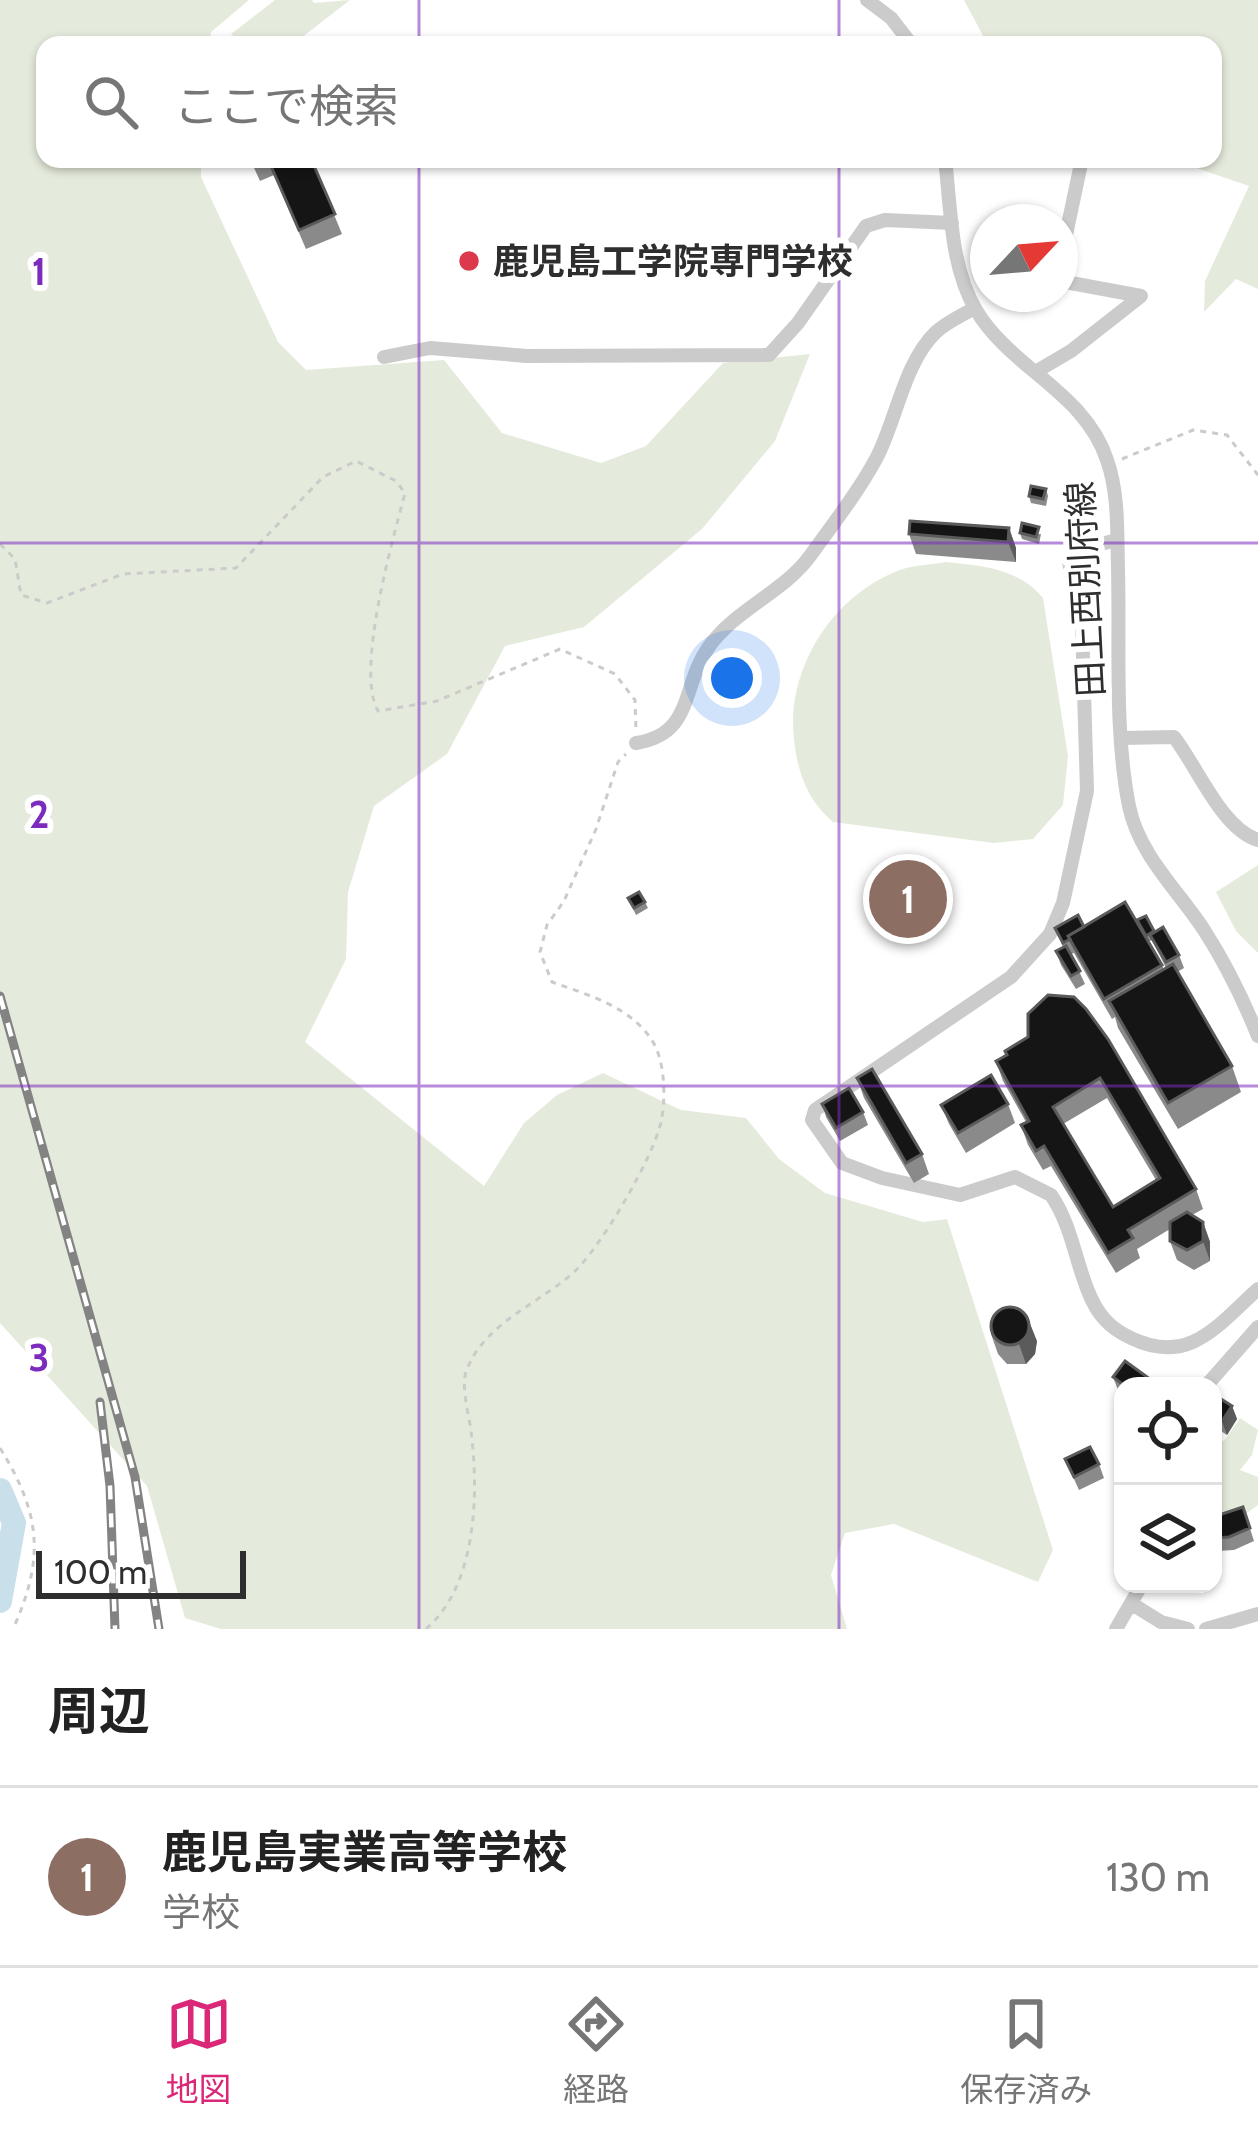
<!DOCTYPE html>
<html lang="ja">
<meta charset="utf-8">
<style>
body{margin:0;font-family:Cabin,"Noto Sans JP",sans-serif;background:#f6f6f6;color:#222}
.controls{position:absolute;right:36px;bottom:36px;display:grid;overflow:hidden;border-radius:24px;box-shadow:0 3px 9px #0004}
.controls button{width:108px;height:108px;display:grid;place-items:center;padding:0;border:0;border-bottom:3px solid #e0e0e0;background:#fff;color:#222;font:60px sans-serif}
.compass{position:absolute;left:970px;top:204px;width:108px;height:108px;border-radius:50%;background:#fff;box-shadow:0 3px 9px #0004;rotate:64deg}
.scale{position:absolute;left:36px;bottom:30px;width:210px;box-sizing:border-box;padding-left:12px;border:6px solid #2e2e2e;border-top:0;font-size:33px;line-height:42px;white-space:nowrap;color:#2e2e2e;-webkit-text-stroke:9px #fff;paint-order:stroke}
.you{position:absolute;left:732px;top:678px;width:42px;height:42px;margin:-30px;border:9px solid #fff;border-radius:50%;background:#1a73e8;box-shadow:0 0 0 18px #1a73e833}
.badge{display:grid;place-items:center;width:78px;height:78px;border-radius:50%;background:#db2777;color:#fff;font-size:39px;font-weight:700}
.pin{position:absolute;translate:-50% -50%;border:6px solid #fff;box-shadow:0 3px 12px #0006}
.list{margin:0;padding:0;list-style:none}
h2{display:flex;justify-content:space-between;align-items:center;height:156px;margin:0;padding:0 48px;font-size:51px}
h2 small{font-size:39px;font-weight:400;color:#767676}
.list li{display:grid;grid-template-columns:78px 1fr auto;gap:36px;align-items:center;box-sizing:border-box;height:180px;padding:0 48px;border-top:3px solid #e0e0e0}
.list b{display:block;font-size:45px;white-space:nowrap}
.list p{margin:0;font-size:39px;white-space:nowrap;color:#767676}
.list em{font-size:39px;font-style:normal;color:#767676}
.icon{flex:none;width:66px;height:66px;fill:none;stroke:currentColor;stroke-width:2;stroke-linecap:round;stroke-linejoin:round}
.map{position:relative;flex:none;width:1258px;height:1629px;overflow:hidden}
.search{position:absolute;background:#fff;box-shadow:0 3px 9px #0004;left:36px;right:36px;top:36px;height:132px;display:flex;align-items:center;gap:30px;box-sizing:border-box;padding:0 42px;border-radius:24px;color:#767676;font-size:45px}
.sheet{height:336px;background:#fff}
nav{display:flex;justify-content:space-around;align-items:center;box-sizing:border-box;height:168px;border-top:3px solid #e0e0e0;background:#fff;font-size:33px;color:#767676}
nav a{display:grid;justify-items:center;gap:6px}
nav .on{color:#db2777}
.map>svg:first-child{display:block}
.green{fill:#e5ebdc}
.lines{fill:none;stroke-linecap:round;stroke-linejoin:round}
.river{stroke:#c9dfea;stroke-width:24}
.path{stroke:#cbcbcb;stroke-width:3;stroke-dasharray:6 6;stroke-linecap:butt}
.minor{stroke:#cbcbcb;stroke-width:14}
.rail-casing{stroke:#838383;stroke-width:9}
.rail{stroke:#fff;stroke-width:4.5;stroke-dasharray:14;stroke-linecap:butt}
.wall{fill:#8a8a8a;fill-rule:evenodd}
.shaded-wall{fill:#5b5b5b}
.building{fill:#151515;stroke:#5b5b5b;stroke-width:3;fill-rule:evenodd}
.grid{fill:none;stroke:#7b2cbf;stroke-width:3;stroke-opacity:0.55}
.poi-dot{fill:#dd394d;stroke:#fff;stroke-width:4.5}
.labels{text-anchor:middle;stroke-width:12;stroke-linejoin:round;paint-order:stroke}
.poi-label{font-size:36px;font-weight:bold;fill:#2e2e2e;stroke:#fff;text-anchor:start}
.street-label{font-size:36px;fill:#2e2e2e;stroke:#fff}
.grid-label{font-size:39px;text-anchor:middle;font-weight:bold;fill:#7b2cbf;stroke:#fff;stroke-width:12;stroke-linejoin:round;paint-order:stroke}
</style>
<div class="map">
<svg width="1258" height="1629" viewBox="0 0 1258 1629">
<rect width="100%" height="100%" fill="#fff"/>
<path class="green" d="M0 0H249L211 32 209 45H45V159H201V177L278 342 306 370 444 360 502 433 601 463 646 446 723 363 810 354 775 441 702 529 584 627 505 646 447 754 374 806 348 892 346 959 305 1042 484 1186 524 1123 557 1095 603 1073 681 1110 746 1118 779 1159 825 1193 923 1222 947 1219 1053 1550 1038 1582 894 1524 845 1533 831 1575 847 1629H221L185 1618 147 1486 0 1323Z
M275 0H312L314 3 350 0 292 45H244L231 34Z
M964 0H1258V289L1236 279 1204 312 1205 281 1249 186 1179 162 1213 159V45H988Z
M946 562C983 566 1018 568 1043 598L1068 756 1063 805 1033 839 994 843 833 822C807 800 798 773 794 740 786 670 831 596 900 570 914 565 931 565 946 562Z
M1258 865V953L1236 931 1216 892Z
M1240 1418 1258 1430 1252 1455 1240 1470 1258 1477V1505L1243 1516 1213 1519V1437L1224 1441Z"/>
<g class="lines">
<path class="river" d="M0 1490 14 1523 0 1601"/>
<path class="path" d="M1122 459 1193 430 1227 435 1258 475
M0 544 15 559 21 595 47 603 123 574 236 568 323 477 356 461 396 481 405 493C393 539 355 671 378 711L437 701 560 649 615 674 635 700 636 730
M0 1448C41 1514 45 1558 13 1629
M426 1629C477 1585 479 1493 471 1431 469 1414 460 1385 467 1369 486 1322 539 1304 574 1272 601 1247 653 1158 661 1122 666 1099 665 1062 653 1042 632 1007 588 995 552 982L540 952 547 925 564 901 596 829 618 762 626 754"/>
<path class="minor" d="M867 0 891 18 912 45
M945 159C951 208 950 266 976 310 1011 369 1085 392 1107 460 1119 494 1117 533 1118 569 1120 646 1114 730 1129 806 1139 855 1178 890 1204 930 1226 964 1243 999 1258 1036
M1060 263 1082 159
M384 357 430 348 527 356 769 355 798 323 866 226 885 220 952 223
M1037 371 1071 351 1141 296 1060 281
M1117 540 1076 550 1069 562 1082 625 1087 791 1063 903 1050 934 1011 977 815 1110 812 1120 842 1163 882 1178 960 1195 1015 1177 1051 1195C1071 1224 1075 1259 1088 1291 1097 1314 1109 1328 1131 1338 1189 1366 1217 1326 1258 1289
M1122 738 1174 737C1198 768 1222 829 1258 840
M636 743C694 734 681 687 708 648 734 610 784 592 810 556 833 524 859 491 877 457 897 418 904 363 936 332 947 322 962 315 975 308
M1206 1386 1258 1327
M1132 1604 1161 1622 1188 1629
M1116 1629 1142 1584
M1206 1629 1258 1614"/>
<g class="rail-casing">
<path id="rail" d="M0 996 135 1477 159 1629
M100 1402 110 1486 115 1629"/>
</g>
<use href="#rail" class="rail"/>
</g>
<path class="wall" d="M250 159H311L342 234 306 249 274 175 260 181Z
M1046 489 1048 496 1046 506 1031 503 1029 496Z
M1009 528 1016 548V562L916 554 909 534Z
M1020 533 1041 534 1039 544 1022 539Z
M628 898 645 902 648 908 636 915Z
M1139 925 1155 932 1179 955 1184 968 1177 972 1232 1066 1241 1092 1178 1129 1118 1028 1115 1017 1112 1019 1074 953 1071 954 1085 984 1076 989 1061 965 1056 951 1063 947 1055 928ZM1152 940 1166 968 1164 969 1148 942Z
M1048 995 1196 1189 1203 1209 1192 1215 1203 1222 1210 1242V1261L1194 1270 1177 1260 1170 1241V1229L1137 1249 1140 1258 1116 1273 1051 1166 1043 1170 1028 1145 1021 1125 1026 1122 1003 1081 996 1061 1028 1037ZM1107 1098 1156 1180 1113 1207 1063 1124Z
M857 1078 922 1154 929 1174 914 1183 864 1098Z
M822 1104 863 1112 868 1125 840 1141 826 1117Z
M1008 1104 1015 1123 966 1153 949 1124 941 1105Z
M991 1334 1037 1341 1035 1354 1026 1364H1007L998 1354Z
M1113 1377 1150 1379 1153 1386H1123V1394L1118 1390Z
M1213 1394 1232 1406 1237 1419 1227 1435 1213 1426Z
M1065 1459 1099 1464 1104 1478 1079 1490Z
M1243 1507 1254 1541 1234 1550 1217 1551 1213 1540V1517Z"/>
<path class="shaded-wall" d="M1009 528 1016 548V562L1008 542Z
M1203 1222 1210 1242V1261L1203 1241Z
M1029 1321 1037 1341 1035 1354 1026 1364 1019 1344Z
M1232 1406 1237 1419 1227 1435 1222 1421Z"/>
<path class="building" d="M268 159H311L335 214 299 230Z
M1031 486 1046 489 1043 499 1029 496Z
M910 521 1009 528 1008 542 909 534Z
M1022 523 1039 527 1036 537 1020 533Z
M639 892 645 902 634 908 628 898Z
M1125 902 1162 965 1104 999 1068 936Z
M1078 915 1084 927 1068 936 1070 939 1063 943 1055 928Z
M1146 916 1154 931 1146 936 1137 920Z
M1163 927 1179 955 1166 962 1150 935Z
M1066 946 1080 971 1071 976 1056 951Z
M1173 964 1232 1066 1168 1103 1109 1001Z
M1048 995 1074 997 1086 1009 1108 1039 1196 1189 1128 1230 1133 1238 1108 1253 1044 1146 1036 1151 1021 1125 1029 1121 996 1061 1007 1055 1005 1051 1028 1037V1014ZM1100 1078 1160 1178 1113 1207 1053 1107Z
M872 1069 922 1154 906 1163 857 1078Z
M991 1075 1008 1104 958 1133 941 1105Z
M849 1088 863 1112 836 1128 822 1104Z
M1187 1212 1203 1222V1241L1187 1250 1170 1241V1222Z
M991 1326a19 19 0 1 1 38 0a19 19 0 1 1-38 0Z
M1125 1361 1150 1379 1145 1386H1125L1113 1377Z
M1213 1394 1232 1406 1222 1421 1213 1416Z
M1090 1447 1099 1464 1074 1477 1065 1459Z
M1243 1507 1250 1528 1229 1537 1213 1538V1517Z"/>
<path class="grid" d="M419 0V45M839 0V45M419 159V1629M839 159V1629M0 543H1258M0 1086H1258"/>
<circle class="poi-dot" cx="469" cy="261" r="12"/>
<g class="labels">
<g class="poi-label">
<text x="493" y="274">鹿児島工学院専門学校</text>
</g>
<g class="street-label">
<text transform="translate(1085 589) rotate(-93)" y="13">田上西別府線</text>
</g>
</g>
<g class="grid-label">
<text x="39" y="285">1</text>
<text x="39" y="828">2</text>
<text x="39" y="1371">3</text>
</g>
</svg>
<div class="controls">
<button><svg class="icon" aria-label="locate" viewBox="0 0 24 24"><circle cx="12" cy="12" r="6"/><path d="M12 2v4M12 18v4M2 12h4M18 12h4"/></svg></button>
<button><svg class="icon" aria-label="layers" viewBox="0 0 24 24"><path d="M12 4l9 5-9 5-9-5zM3 14l9 5 9-5"/></svg></button>
</div>
<svg class="compass" viewBox="-18 -18 36 36"><path d="M0-13l5 13h-10z" fill="#e53935"/><path d="M0 13l5-13h-10z" fill="#767676"/></svg>
<div class="scale">100 m</div>
<div class="you"></div>
<div class="pin badge" style="left:908px;top:899px;background:#8d6e63">1</div>
<div class="search"><svg class="icon" aria-label="search" viewBox="0 0 24 24"><circle cx="10" cy="10" r="6"/><path d="M15 15l6 6"/></svg>ここで検索</div>
</div>
<section class="sheet">
<h2>周辺<small></small></h2>
<ul class="list">
<li><span class="badge" style="background:#8d6e63">1</span><div><b>鹿児島実業高等学校</b><p>学校</p></div><em>130 m</em></li>
</ul>
</section>
<nav>
<a class="on"><svg class="icon" aria-label="map" viewBox="0 0 24 24"><path d="M3 6l6-2 6 2 6-2v14l-6 2-6-2-6 2zM9 4v14M15 6v14"/></svg>地図</a>
<a><svg class="icon" aria-label="directions" viewBox="0 0 24 24"><path d="M12 3l9 9-9 9-9-9zM9 14v-3h6M13 9l2 2-2 2"/></svg>経路</a>
<a><svg class="icon" aria-label="saved" viewBox="0 0 24 24"><path d="M7 4h10v16l-5-4-5 4z"/></svg>保存済み</a>
</nav>
